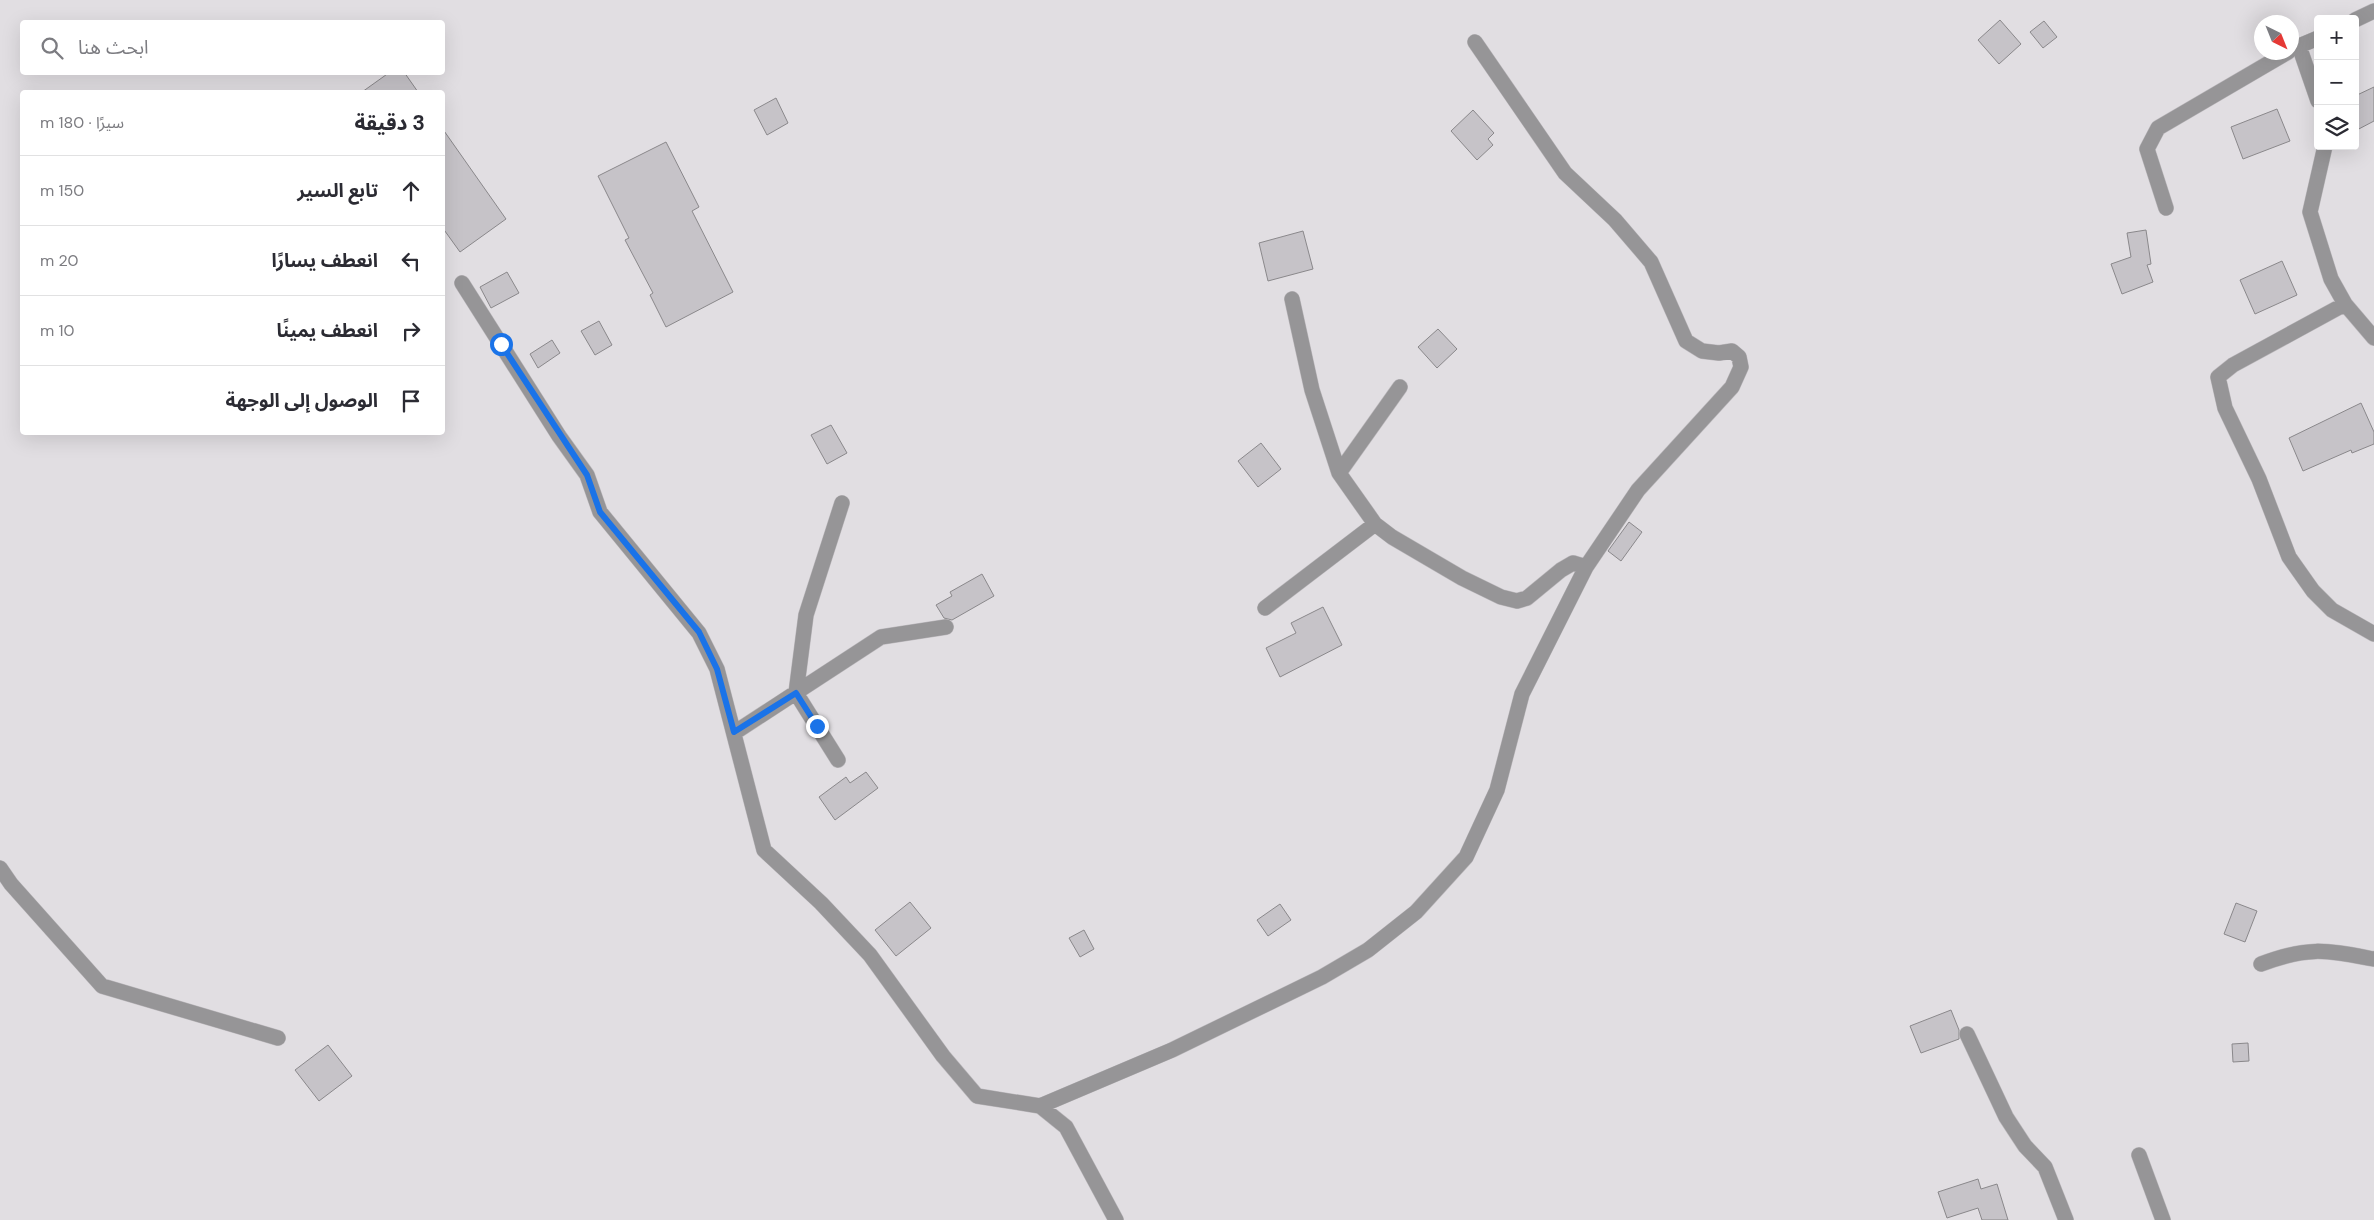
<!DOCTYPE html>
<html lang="ar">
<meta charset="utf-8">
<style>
body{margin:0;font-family:"DM Sans","Noto Sans Arabic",sans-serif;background:#f7f7f7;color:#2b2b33;direction:rtl}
.controls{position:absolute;right:15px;top:15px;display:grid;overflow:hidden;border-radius:5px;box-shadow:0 5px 20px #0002}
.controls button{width:45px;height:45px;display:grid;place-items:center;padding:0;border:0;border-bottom:1px solid #e1e1e2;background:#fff;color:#2b2b33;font:25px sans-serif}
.compass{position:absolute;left:2254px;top:15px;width:45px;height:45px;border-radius:50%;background:#fff;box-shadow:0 5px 20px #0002;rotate:137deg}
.stop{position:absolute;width:15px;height:15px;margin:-11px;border:4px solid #1a73e8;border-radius:50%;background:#fff}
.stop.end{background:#1a73e8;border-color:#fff;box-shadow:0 1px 5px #0008}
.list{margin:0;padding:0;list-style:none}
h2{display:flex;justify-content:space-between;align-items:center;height:65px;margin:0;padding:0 20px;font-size:21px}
h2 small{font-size:16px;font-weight:400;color:#7c7c81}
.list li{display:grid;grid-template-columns:32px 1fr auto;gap:15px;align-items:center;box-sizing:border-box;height:70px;padding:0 20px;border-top:1px solid #e1e1e2}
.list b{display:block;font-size:19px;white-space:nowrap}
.list em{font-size:16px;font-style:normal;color:#7c7c81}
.icon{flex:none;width:28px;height:28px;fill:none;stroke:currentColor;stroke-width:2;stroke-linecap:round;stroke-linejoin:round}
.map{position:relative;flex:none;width:2374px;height:1220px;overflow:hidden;direction:ltr}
.search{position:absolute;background:#fff;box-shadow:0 5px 20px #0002;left:20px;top:20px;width:425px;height:55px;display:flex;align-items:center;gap:12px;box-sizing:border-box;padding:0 18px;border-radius:5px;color:#7c7c81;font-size:19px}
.panel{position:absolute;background:#fff;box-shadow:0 5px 20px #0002;left:20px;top:90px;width:425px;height:345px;border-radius:5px;direction:rtl}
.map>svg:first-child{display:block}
.building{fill:#c6c3c8;stroke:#8a888b}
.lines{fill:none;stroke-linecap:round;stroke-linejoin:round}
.street-casing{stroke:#bcb9bd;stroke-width:16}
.street{stroke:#969597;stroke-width:15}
.route{stroke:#1a73e8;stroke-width:6}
</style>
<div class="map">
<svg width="2374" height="1220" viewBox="0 0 2374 1220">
<rect width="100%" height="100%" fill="#e1dee2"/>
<path class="building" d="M2000 20 2021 44 1999 64 1978 40Z
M2044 21 2057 37 2043 48 2030 32Z
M390 72H404L418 92H362Z
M2374 87V121L2355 131V96Z
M776 98 788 123 767 135 754 110Z
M2277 109 2290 141 2243 159 2231 127Z
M1473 110 1494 133 1488 139 1493 145 1477 160 1451 131Z
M442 128 506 219 460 252 442 227Z
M666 142 699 207 692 211 733 292 666 327 650 295 653 293 625 240 629 238 598 176Z
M2146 230 2151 264 2147 265 2153 282 2122 294 2111 264 2131 257 2127 233Z
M1303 231 1313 269 1268 281 1259 243Z
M2282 261 2297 295 2255 314 2240 280Z
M507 272 519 293 491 308 480 287Z
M599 321 612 345 595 355 581 331Z
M1438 329 1457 349 1437 368 1418 347Z
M552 340 560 353 538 368 530 354Z
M2361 403 2374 432V444L2352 453 2351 450 2303 471 2289 438Z
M831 425 847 453 827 464 811 435Z
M1261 443 1281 469 1258 487 1238 461Z
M1629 522 1642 532 1621 561 1608 551Z
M982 574 994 596 952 620 944 618 936 605 952 596 950 592Z
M1323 607 1342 645 1280 677 1266 648 1296 633 1291 623Z
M866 772 878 788 835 820 819 797 846 777 850 783Z
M910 902 931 928 896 956 875 930Z
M2236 903 2257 911 2245 942 2224 934Z
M1280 904 1291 920 1268 936 1257 920Z
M1084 930 1094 949 1080 957 1069 938Z
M1951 1010 1959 1030V1039L1921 1053 1910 1026Z
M2248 1043 2249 1061 2233 1062 2232 1044Z
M328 1045 352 1076 319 1101 295 1070Z
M1978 1179 1981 1189 1997 1184 2008 1220H1982L1978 1208 1947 1218 1938 1192Z"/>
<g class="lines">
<g class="street-casing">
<path id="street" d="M2355 20 2374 11
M2318 38 2299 46 2318 101
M2325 146 2310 212 2331 279 2345 304 2374 338
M2166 208 2147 149 2158 128 2288 52
M462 283 559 436 587 475 600 512 699 633 717 669 764 850 821 903 870 955 943 1056 977 1096 1040 1106 1066 1127 1116 1220
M1292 299 1312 390 1339 473 1375 524 1392 537 1462 578 1501 597 1517 601 1527 598 1561 570 1573 563 1586 567
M2345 304 2233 365 2218 377 2225 408 2259 479 2289 557 2313 591 2332 610 2374 634
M1339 473 1400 387
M1265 608 1375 524
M734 733 881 637 946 627
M838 760 796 693 806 615 842 503
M0 868 11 884 102 986 278 1038
M2261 964C2309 946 2325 950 2374 959
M1967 1034 2006 1117 2025 1146 2045 1167 2066 1220
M1040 1106 1172 1050 1322 977 1368 950 1416 912 1466 857 1497 790 1522 694 1586 567 1638 490 1732 387 1741 367 1739 357 1732 351 1719 353 1702 351 1686 341 1651 262 1615 220 1565 173 1475 42
M2139 1155 2163 1220"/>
</g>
<use href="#street" class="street"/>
</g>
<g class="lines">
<path class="route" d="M501 344 587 475 600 512 699 632 717 669 734 732 796 693 817 726"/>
</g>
</svg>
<div class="controls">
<button>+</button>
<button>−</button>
<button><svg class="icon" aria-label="layers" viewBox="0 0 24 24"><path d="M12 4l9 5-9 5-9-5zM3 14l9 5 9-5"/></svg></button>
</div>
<svg class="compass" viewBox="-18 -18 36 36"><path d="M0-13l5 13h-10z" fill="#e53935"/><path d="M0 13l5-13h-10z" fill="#7c7c81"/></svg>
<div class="stop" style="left:501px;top:344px"></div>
<div class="stop end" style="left:817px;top:726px"></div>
<div class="search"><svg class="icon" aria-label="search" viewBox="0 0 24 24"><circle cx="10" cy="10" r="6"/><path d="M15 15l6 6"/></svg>ابحث هنا</div>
<section class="panel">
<h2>3 دقيقة<small>سيرًا · 180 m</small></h2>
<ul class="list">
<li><svg class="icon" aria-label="ahead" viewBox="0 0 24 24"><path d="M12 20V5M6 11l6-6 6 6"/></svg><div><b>تابع السير</b></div><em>150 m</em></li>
<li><svg class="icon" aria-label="left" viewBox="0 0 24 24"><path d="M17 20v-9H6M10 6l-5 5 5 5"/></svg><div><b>انعطف يسارًا</b></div><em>20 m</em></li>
<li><svg class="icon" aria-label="right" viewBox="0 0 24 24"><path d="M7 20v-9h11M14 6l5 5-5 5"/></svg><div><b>انعطف يمينًا</b></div><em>10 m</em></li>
<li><svg class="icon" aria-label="arrive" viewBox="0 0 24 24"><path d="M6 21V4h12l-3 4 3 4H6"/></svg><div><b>الوصول إلى الوجهة</b></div></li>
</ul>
</section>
</div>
